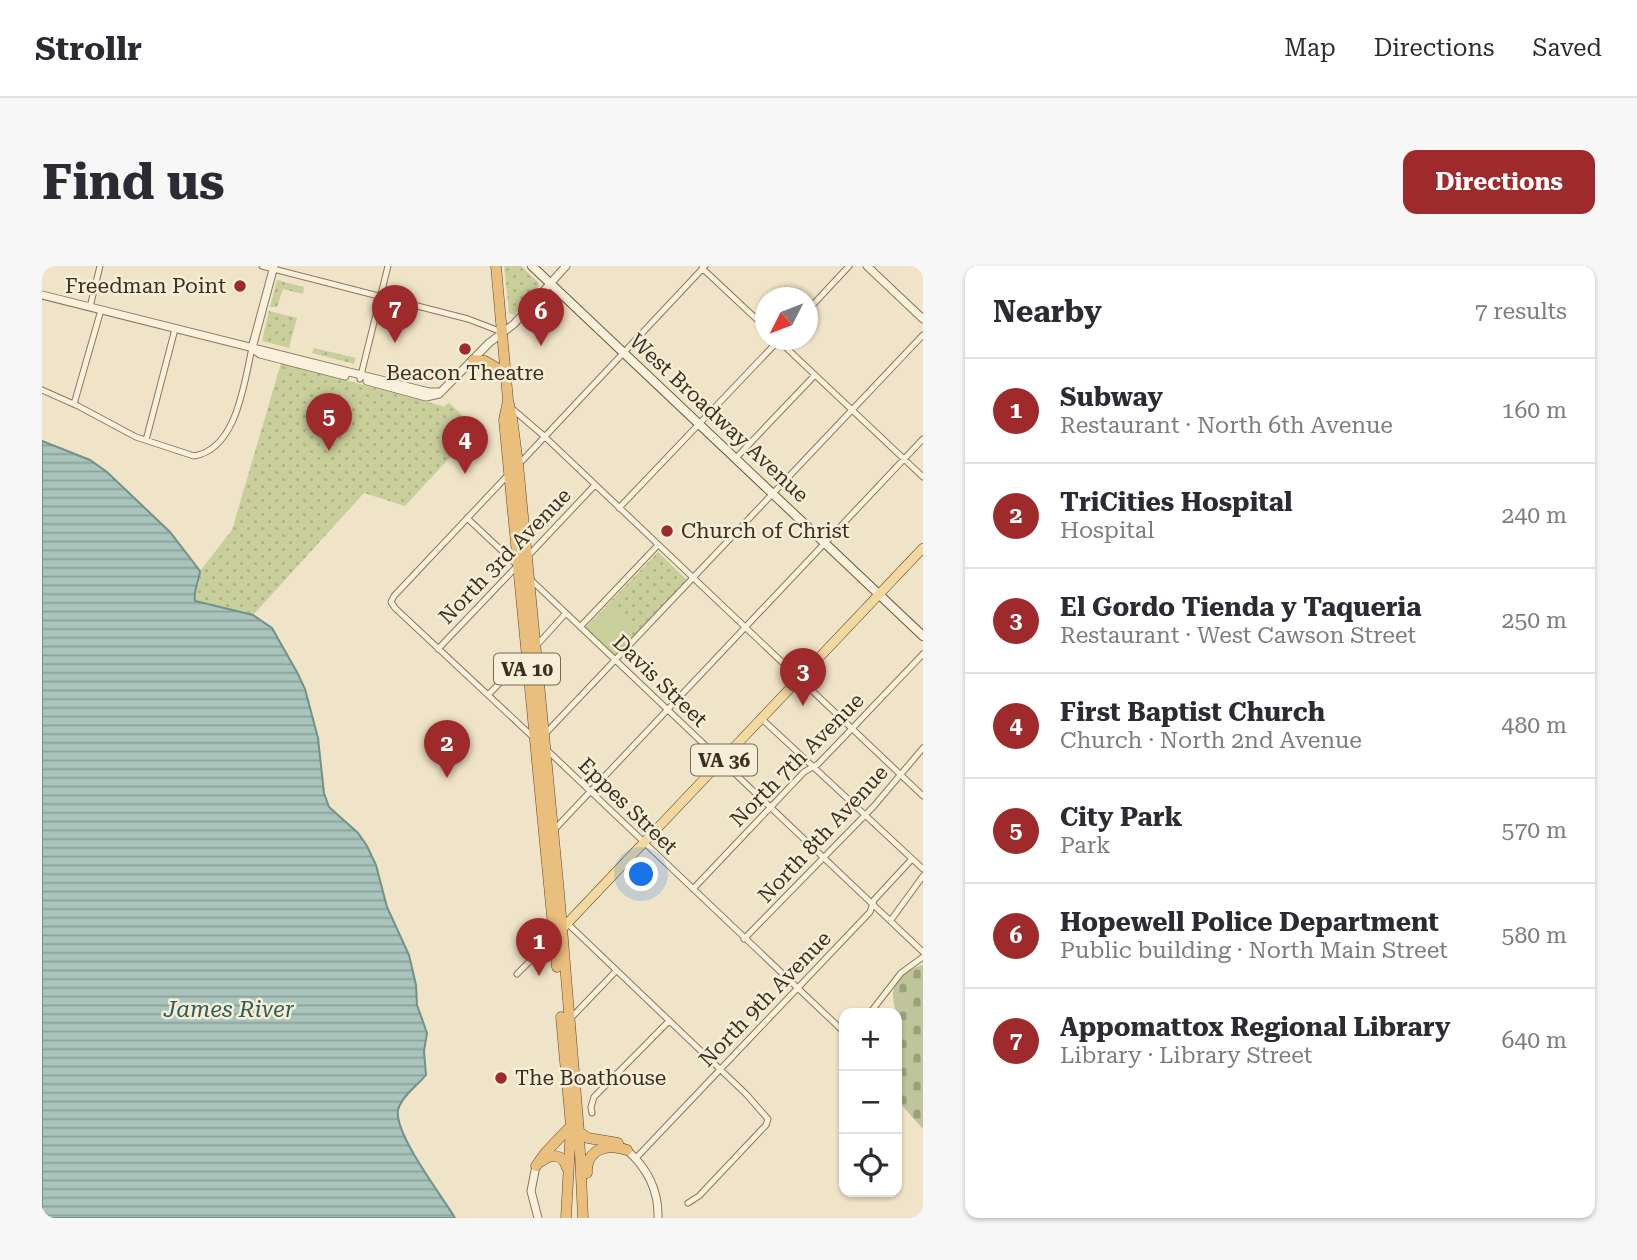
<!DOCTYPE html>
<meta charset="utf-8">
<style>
body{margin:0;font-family:"Roboto Serif",serif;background:#f7f7f7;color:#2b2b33}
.controls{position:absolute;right:21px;bottom:21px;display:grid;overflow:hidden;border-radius:14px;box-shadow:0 2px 5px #0004}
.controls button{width:63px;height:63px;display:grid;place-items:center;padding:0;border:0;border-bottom:2px solid #e1e1e2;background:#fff;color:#2b2b33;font:35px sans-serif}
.compass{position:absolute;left:713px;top:21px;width:63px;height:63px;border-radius:50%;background:#fff;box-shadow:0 2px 5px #0004;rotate:228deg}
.you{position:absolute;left:600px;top:609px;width:24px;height:24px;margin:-18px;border:5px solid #fff;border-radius:50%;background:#1a73e8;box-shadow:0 0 0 10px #1a73e833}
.badge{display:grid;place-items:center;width:46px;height:46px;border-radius:50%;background:#9e2a2b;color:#fff;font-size:23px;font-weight:700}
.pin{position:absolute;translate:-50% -58px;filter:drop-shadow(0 2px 4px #0008)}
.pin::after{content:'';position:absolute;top:37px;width:24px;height:21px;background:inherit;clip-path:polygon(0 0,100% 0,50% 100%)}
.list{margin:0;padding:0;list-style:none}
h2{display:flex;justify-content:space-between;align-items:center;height:91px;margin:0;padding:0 28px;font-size:30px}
h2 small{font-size:23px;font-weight:400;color:#7c7c81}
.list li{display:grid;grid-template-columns:46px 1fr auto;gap:21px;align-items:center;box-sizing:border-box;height:105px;padding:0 28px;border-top:2px solid #e1e1e2}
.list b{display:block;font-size:26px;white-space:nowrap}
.list p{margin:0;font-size:23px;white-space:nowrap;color:#7c7c81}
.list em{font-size:23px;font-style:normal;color:#7c7c81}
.icon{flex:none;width:38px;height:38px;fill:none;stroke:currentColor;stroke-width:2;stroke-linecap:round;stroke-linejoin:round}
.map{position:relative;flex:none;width:881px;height:952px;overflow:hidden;border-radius:14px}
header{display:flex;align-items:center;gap:42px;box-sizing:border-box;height:98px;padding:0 35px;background:#fff;border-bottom:2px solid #e1e1e2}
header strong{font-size:33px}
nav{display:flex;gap:38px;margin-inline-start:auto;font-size:24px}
.intro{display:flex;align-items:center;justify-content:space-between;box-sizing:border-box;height:168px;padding:0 42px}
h1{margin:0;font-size:49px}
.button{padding:18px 32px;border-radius:14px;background:#9e2a2b;color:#fff;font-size:24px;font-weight:700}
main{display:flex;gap:42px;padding:0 42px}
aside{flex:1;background:#fff;border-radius:14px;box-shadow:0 2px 5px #0004}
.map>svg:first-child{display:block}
.green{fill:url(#green-dots)}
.cemetery{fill:url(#cemetery-stones)}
.pitch{fill:#c9cf9b}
.water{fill:url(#water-rules);stroke:#6f938a;stroke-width:2}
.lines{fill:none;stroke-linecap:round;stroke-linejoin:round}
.minor-casing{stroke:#8d765c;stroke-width:7}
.tertiary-casing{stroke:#8d765c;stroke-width:9}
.secondary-casing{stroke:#6f573f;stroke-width:10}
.primary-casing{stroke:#5b4430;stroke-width:10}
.trunk-casing{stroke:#5b4430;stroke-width:11}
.minor{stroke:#faf1dc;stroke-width:5}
.tertiary{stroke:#faf1dc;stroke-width:7}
.secondary{stroke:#faf1dc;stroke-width:8}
.primary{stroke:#f3d9a0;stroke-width:9}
.trunk{stroke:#eabe7c;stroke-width:10}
.poi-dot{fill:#9e2a2b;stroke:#f7eed8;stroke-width:2.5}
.labels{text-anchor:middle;stroke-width:5;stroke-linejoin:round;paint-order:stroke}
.shield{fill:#f7eed8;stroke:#756857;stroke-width:2}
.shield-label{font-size:19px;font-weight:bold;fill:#3d2e20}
.poi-label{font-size:21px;fill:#3d2e20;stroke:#f7eed8;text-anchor:start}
.street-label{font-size:21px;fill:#3d2e20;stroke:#f7eed8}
.water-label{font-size:23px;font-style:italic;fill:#2f5d5a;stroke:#f7eed8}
</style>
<header>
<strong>Strollr</strong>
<nav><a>Map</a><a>Directions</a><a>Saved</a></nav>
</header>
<div class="intro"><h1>Find us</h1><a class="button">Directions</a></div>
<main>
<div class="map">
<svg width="881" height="952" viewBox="0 0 881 952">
<defs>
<pattern id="green-dots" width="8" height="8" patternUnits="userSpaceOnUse" patternTransform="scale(1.75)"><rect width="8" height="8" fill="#c9cf9b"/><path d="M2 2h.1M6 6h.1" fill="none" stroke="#aeb285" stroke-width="1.8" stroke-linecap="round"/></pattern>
<pattern id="cemetery-stones" width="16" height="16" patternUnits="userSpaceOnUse" patternTransform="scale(1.75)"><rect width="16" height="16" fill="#bfc49a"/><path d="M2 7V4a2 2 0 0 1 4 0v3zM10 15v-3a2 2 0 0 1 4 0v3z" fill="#9ca07d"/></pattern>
<pattern id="water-rules" width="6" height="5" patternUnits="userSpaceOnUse" patternTransform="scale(1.75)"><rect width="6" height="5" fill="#a9c4bc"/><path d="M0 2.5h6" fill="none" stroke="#8ba098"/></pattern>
</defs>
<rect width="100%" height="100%" fill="#f0e4c8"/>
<path class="green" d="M462 0H479L497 17 495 25 472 49 467 47Z
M235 14 262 21 261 28 241 23 235 41H228Z
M227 45 255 52 247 82 220 75Z
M272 82 314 92 312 98 270 87Z
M239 97 401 140 400 142 407 137 435 162 363 240 322 227 211 349 153 335 152 328 157 317 158 305 190 264Z
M616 286 645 314 572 390 543 362Z"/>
<path class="cemetery" d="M881 699V863L855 834V760L858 753C844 728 851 707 881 699Z"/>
<path class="pitch" d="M575 339 594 358 572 382 552 363Z"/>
<path class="water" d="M0 175 48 194 65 206 128 266 158 305C157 316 151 325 153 335L211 349 230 362 256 408 263 423 276 472 282 527 287 541 316 567 325 580 334 599 345 641 367 689 374 719 375 739 385 767 382 785 384 809C376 819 359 831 356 844 352 868 400 930 413 952H0Z"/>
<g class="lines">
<g class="minor-casing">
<path id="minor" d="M220 0 426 53 460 66
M660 2 724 62
M48 41 58 0
M766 44 807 0
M736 74 881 211
M318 113 346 0
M0 124 36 140 94 171 152 190C195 183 202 117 210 82
M32 138 59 44
M468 141 502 170 881 530
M104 174 133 63
M694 192 773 109
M478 197 663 0
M466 209 352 330 349 336 353 342 492 472
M577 242 737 74
M425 252 474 298
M486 290 553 219
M488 313 881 686
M538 361 616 279
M495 379 524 347
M396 383 476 299
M446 429 485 389
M720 453 881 603
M502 469 881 69
M505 484 802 766
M511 565 881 173
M651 623 762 506 776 498 801 472 881 388
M849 654 881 610
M525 657 704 828 726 853 724 859 657 930 646 937
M702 673 832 540 881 482
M475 708 512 671
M828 747 859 707 881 691
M529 752 574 705
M550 847 549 841 552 831 626 756
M594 892 828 646 832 634 870 593"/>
</g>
<g class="tertiary-casing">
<path id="tertiary" d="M825 0 881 53
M0 29 387 126H399
M210 82 232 0
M211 83 218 88 303 110
M325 115 384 131 397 128 447 77 472 58 524 0
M585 884C605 902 617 923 616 952
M494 900 489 925 496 952"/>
</g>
<g class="secondary-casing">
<path id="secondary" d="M490 0 881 370"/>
</g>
<g class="primary-casing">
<path id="primary" d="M518 665 881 282"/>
</g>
<g class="trunk-casing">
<path id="trunk" d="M454 0 466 134 470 152 476 198 517 626 537 866 541 952
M431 94 443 95 463 107
M466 135 462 154 515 701
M519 751 529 860 524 952
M537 866 546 872 576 877
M500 895C510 887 521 888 525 902
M494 900 504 886 529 860
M545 907C544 883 565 877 585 884"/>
</g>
<use href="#minor" class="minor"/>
<use href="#tertiary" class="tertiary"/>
<use href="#secondary" class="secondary"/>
<use href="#primary" class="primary"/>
<use href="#trunk" class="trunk"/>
</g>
<g class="poi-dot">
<circle cx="198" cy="20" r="7"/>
<circle cx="423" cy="83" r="7"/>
<circle cx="625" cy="265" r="7"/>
<circle cx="459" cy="812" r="7"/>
</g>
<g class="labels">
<g class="shield">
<rect x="452" y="387.5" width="66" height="31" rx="5"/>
<rect x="649" y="478.5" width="66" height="31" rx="5"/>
</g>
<g class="shield-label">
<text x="485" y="410">VA 10</text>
<text x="682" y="501">VA 36</text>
</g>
<g class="poi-label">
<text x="184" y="27" text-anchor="end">Freedman Point</text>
<text x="423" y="114" text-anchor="middle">Beacon Theatre</text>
<text x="639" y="272">Church of Christ</text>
<text x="473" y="819">The Boathouse</text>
</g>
<g class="street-label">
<text transform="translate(677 152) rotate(43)" y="7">West Broadway Avenue</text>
<text transform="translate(463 290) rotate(-46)" y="7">North 3rd Avenue</text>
<text transform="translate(618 415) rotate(44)" y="7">Davis Street</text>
<text transform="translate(755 494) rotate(-45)" y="7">North 7th Avenue</text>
<text transform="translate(586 540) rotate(44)" y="7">Eppes Street</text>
<text transform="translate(781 568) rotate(-47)" y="7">North 8th Avenue</text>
<text transform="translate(723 733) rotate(-46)" y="7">North 9th Avenue</text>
</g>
<g class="water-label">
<text x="187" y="751">James River</text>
</g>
</g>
</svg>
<div class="controls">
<button>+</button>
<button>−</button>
<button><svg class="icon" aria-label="locate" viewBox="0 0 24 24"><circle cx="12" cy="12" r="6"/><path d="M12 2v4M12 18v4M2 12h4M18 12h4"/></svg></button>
</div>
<svg class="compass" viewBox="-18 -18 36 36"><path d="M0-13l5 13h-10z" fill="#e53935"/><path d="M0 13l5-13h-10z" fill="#7c7c81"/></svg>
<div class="you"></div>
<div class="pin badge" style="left:497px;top:710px">1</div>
<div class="pin badge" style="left:405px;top:512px">2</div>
<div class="pin badge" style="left:761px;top:440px">3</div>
<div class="pin badge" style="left:423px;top:208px">4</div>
<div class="pin badge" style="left:287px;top:185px">5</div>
<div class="pin badge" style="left:499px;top:80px">6</div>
<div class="pin badge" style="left:353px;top:77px">7</div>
</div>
<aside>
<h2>Nearby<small>7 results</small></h2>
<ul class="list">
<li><span class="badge">1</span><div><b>Subway</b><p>Restaurant · North 6th Avenue</p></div><em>160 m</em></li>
<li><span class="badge">2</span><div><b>TriCities Hospital</b><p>Hospital</p></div><em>240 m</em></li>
<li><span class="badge">3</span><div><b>El Gordo Tienda y Taqueria</b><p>Restaurant · West Cawson Street</p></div><em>250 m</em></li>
<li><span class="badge">4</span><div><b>First Baptist Church</b><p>Church · North 2nd Avenue</p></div><em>480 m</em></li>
<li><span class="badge">5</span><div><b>City Park</b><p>Park</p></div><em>570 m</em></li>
<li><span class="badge">6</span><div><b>Hopewell Police Department</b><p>Public building · North Main Street</p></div><em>580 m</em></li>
<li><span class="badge">7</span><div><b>Appomattox Regional Library</b><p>Library · Library Street</p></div><em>640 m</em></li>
</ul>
</aside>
</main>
